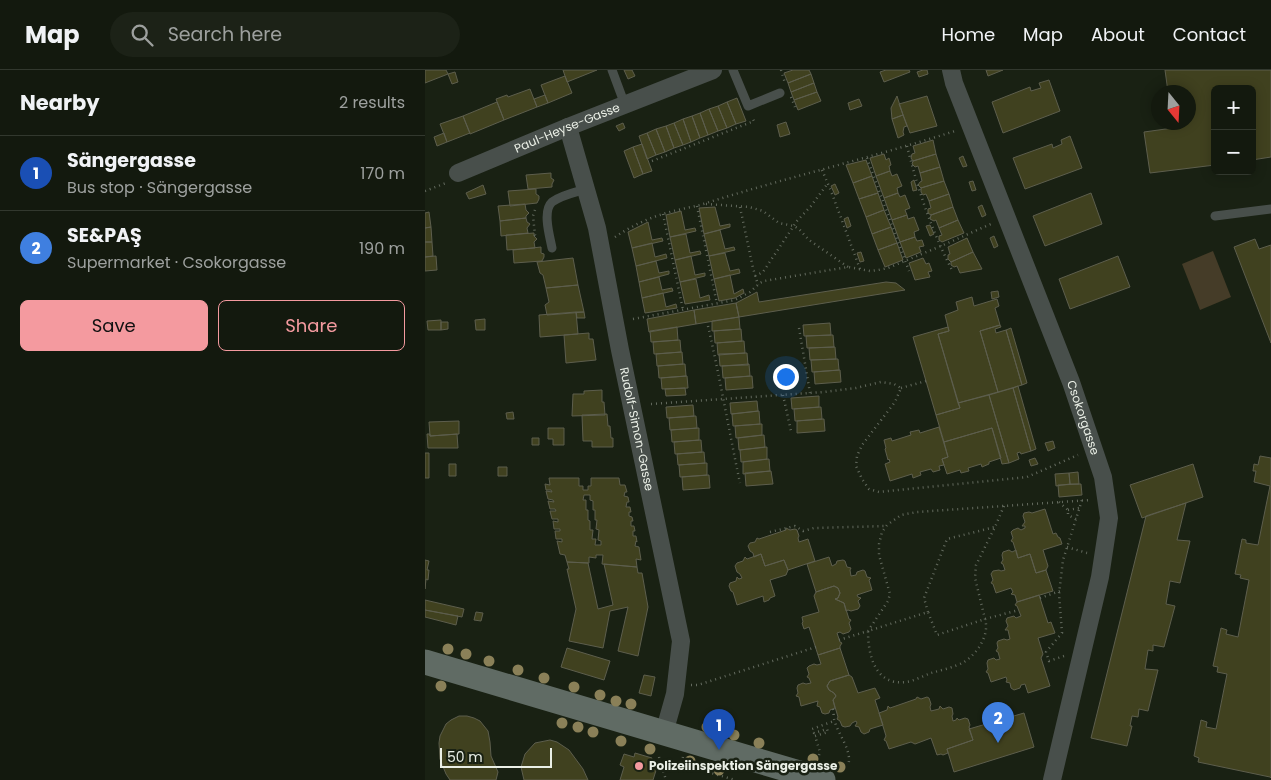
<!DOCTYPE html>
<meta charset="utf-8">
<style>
body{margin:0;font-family:Poppins,sans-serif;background:#1c2217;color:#f1f3f6}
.controls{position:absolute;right:15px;top:15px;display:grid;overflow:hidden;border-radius:8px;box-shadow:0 2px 12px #0003}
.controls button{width:45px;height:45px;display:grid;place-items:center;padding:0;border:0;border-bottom:1px solid #32382e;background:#13190e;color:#f1f3f6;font:25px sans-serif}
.compass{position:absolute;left:726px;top:15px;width:45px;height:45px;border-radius:50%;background:#13190e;box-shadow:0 2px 12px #0003;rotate:162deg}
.scale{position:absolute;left:15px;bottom:12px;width:112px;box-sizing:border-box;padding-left:5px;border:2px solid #eaefe6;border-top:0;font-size:14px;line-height:18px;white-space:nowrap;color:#eaefe6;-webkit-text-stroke:4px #192113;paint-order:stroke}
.you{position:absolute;left:360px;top:306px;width:18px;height:18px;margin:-12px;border:4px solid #fff;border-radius:50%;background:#1a73e8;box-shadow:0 0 0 8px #1a73e833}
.badge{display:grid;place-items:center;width:32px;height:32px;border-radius:50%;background:#f49a9f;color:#fff;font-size:16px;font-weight:700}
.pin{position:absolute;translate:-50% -41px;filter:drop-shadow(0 1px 2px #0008)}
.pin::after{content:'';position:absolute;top:26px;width:18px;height:15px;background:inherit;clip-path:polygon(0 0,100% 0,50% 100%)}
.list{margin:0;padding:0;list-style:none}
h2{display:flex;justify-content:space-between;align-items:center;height:65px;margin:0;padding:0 20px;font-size:21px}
h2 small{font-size:16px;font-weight:400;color:#9da09e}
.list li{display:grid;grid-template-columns:32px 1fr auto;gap:15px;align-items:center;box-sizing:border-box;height:75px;padding:0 20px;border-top:1px solid #32382e}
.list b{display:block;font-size:19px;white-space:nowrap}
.list p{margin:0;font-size:16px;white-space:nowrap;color:#9da09e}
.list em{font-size:16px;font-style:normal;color:#9da09e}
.actions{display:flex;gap:10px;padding:15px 20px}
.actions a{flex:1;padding:11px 0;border:1px solid #f49a9f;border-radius:8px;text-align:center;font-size:18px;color:#f49a9f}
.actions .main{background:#f49a9f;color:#111}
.icon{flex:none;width:28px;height:28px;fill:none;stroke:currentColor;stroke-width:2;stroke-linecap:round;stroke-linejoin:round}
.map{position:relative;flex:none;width:846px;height:710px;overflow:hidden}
header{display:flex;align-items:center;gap:30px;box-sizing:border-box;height:70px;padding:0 25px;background:#13190e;border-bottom:1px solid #32382e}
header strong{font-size:24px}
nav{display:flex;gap:28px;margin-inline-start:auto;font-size:18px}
.search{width:350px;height:45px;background:#1c2217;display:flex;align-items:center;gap:12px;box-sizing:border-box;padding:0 18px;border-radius:28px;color:#9da09e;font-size:19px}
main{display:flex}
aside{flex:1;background:#13190e}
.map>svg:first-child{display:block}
.green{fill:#453c28}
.building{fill:#40411f;stroke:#5d5e4d;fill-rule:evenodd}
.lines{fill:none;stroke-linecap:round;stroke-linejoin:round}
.path{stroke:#636a5e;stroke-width:2.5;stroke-dasharray:1 4;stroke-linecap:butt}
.lane{stroke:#484f4b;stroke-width:9}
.street{stroke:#484f4b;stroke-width:18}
.secondary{stroke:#606b64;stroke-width:25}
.tree{fill:#8a8058}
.poi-dot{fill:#f49a9f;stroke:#192113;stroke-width:2}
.labels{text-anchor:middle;stroke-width:5;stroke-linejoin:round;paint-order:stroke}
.street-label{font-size:12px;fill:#eaefe6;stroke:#192113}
.poi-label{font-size:12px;font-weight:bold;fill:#eaefe6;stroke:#192113;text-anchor:start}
</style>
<header>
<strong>Map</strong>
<div class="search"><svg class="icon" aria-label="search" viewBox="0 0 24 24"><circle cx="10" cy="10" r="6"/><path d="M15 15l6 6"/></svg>Search here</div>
<nav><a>Home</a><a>Map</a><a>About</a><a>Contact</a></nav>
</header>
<main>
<aside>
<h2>Nearby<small>2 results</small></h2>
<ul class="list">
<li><span class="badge" style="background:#1a4fb4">1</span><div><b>Sängergasse</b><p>Bus stop · Sängergasse</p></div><em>170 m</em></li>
<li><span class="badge" style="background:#3f7fe0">2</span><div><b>SE&amp;PAŞ</b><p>Supermarket · Csokorgasse</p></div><em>190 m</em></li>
</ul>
<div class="actions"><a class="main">Save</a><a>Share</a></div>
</aside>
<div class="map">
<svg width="846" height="710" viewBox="0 0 846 710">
<rect width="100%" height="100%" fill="#192113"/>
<path class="green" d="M788 181 806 227 775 240 757 194Z"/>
<path class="building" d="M0 0H21L23 4 0 13Z
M138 0H172L142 12Z
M199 0H207L210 6 203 9Z
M368 0H384L386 4 363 13 359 3Z
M461 0H484L485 2 459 12 455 2Z
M498 0H502L503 4 494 7 492 2Z
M561 0H578L563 6Z
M740 0H846V87L827 90V19H790V95L725 103 719 62 748 58 747 52H764V22H743Z
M30 2 33 12 27 14 23 4Z
M386 4 389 13 366 22 363 13Z
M140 6 147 23 123 33 116 15Z
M624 10 635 41 578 63 567 32 605 17 606 21 616 18 614 13Z
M389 13 392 22 369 30 366 22Z
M105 19 112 37 79 50 71 29 82 25 83 27Z
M392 22 396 31 373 40 369 30Z
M120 25 123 33 112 37 109 29Z
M472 26 478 45 467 49 466 38Z
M502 26 512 56 485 63 474 34Z
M312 28 321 51 311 54 302 32Z
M434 29 437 36 425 40 423 33Z
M72 32 79 50 45 64 38 46Z
M302 32 311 54 302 58 293 36Z
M293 36 302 58 293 61 284 39Z
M284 39 293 61 283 65 275 43Z
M275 43 283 65 275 68 267 46Z
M478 45 482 56 479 57 478 62 479 65 473 68 467 49Z
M38 46 45 63 22 72 15 54Z
M267 46 275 68 266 72 258 49Z
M258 49 266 72 258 75 249 53Z
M361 52 365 64 355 67 352 55Z
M198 53 200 58 194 61 191 56Z
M249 53 258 75 249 78 241 56Z
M241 56 249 78 240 82 231 59Z
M231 59 240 82 231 85 222 63Z
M19 63 22 72 12 76 9 67Z
M222 63 231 85 222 89 214 66Z
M645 66 657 98 600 119 588 88 627 74 628 78 637 74 636 70Z
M508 70 511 84 488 91 486 88 487 84 490 83 488 76Z
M217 74 227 101 218 104 208 77Z
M208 77 218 104 209 108 199 81Z
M459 84 461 90 464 88 466 95 464 96 465 101 451 106 445 88Z
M511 84 515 97 495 103 493 96 490 97 487 94 488 91Z
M538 86 542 96 538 97 534 88Z
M441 90 447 106 428 113 421 95Z
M515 97 519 111 496 118 493 115 495 112 497 111 495 103Z
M465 101 467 106 472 104 477 116 472 118 473 123 459 128 451 106Z
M126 103V108L129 110 127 114V117L103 119 101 105Z
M447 106 453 123 434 129 428 113Z
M489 110 492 120 488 121 486 112Z
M519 111 524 124 504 131 501 124 498 125 496 122V118Z
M548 111 551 120 547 121 544 112Z
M410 114 414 123 410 125 406 116Z
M58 115 61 124 44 129 41 123Z
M111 119V124L114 126V129L112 133 85 136 83 121Z
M453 123 459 140 441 147 434 129Z
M473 123 475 127 480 125 485 138 480 140 482 145 467 150 459 128Z
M666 123 677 154 620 176 608 146Z
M524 124 528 137 506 145 503 143V139L506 138 504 131Z
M100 134 101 140 104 143 101 146V148L75 151 73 136Z
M557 135 561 145 557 147 553 137Z
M290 137 295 156 305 154V157L279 164 274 138Z
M528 137 533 150 514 158 511 150 509 151 505 149 506 145Z
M459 140 466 157 447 164 441 147Z
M256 141 260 160 270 158 271 161 245 167 241 145Z
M4 142 6 157 0 158V143Z
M482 145 483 149 489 147 494 160 489 162 490 167 475 172 467 150Z
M423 147 426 156 422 158 419 149Z
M101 148 102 152 105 154 102 158 103 163 76 166 75 151Z
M533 150 539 163 517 172 514 170V166L517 165 514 158Z
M223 152 227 170 237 168 238 171 207 178 203 162Z
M505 155 509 164 505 166 501 156Z
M6 157 7 172H0V158Z
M466 157 472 173 453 180 447 164Z
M295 160 300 179 309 177 310 180 284 186 279 164Z
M109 163V166L112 169 109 172 110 178 82 180 81 165Z
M261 164 265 183 275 181 276 184 250 190 245 167Z
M569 166 573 176 569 178 565 168Z
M490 167 492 171 497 170 499 176 494 177 496 182 481 188 475 172Z
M542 168 548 182 526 192 523 189V185L525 184 523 177Z
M830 169 834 179 846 175V273L809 177Z
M0 172H7L8 186 0 187Z
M227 173 230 187 241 184 242 188 211 196 207 178Z
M472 173 478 190 460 197 453 180Z
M116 177V183L119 184V187L117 191 89 193 88 180Z
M436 182 439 191 435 192 432 183Z
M548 182 557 199 535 203 532 196 529 197 526 195V192Z
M300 183 305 201 314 199 315 203 289 209 284 186Z
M11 186 12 200 0 201V187Z
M266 186 270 205 280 203V206L255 212 250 190Z
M693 186 705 217 645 239 634 209Z
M148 188 153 215 121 218 118 205 115 203 112 192Z
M498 188 501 194 504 193 507 201 503 202 505 207 490 210 484 193Z
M231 191 234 203 244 201V204L214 212 211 196Z
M305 205 309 224 318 219 319 223 310 228 294 231 289 209Z
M234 207 237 220 247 218 248 221 217 228 214 212Z
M271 209 275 228 284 225 285 230 260 234 255 212Z
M461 212 471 213 480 220 314 247 311 233 332 222 334 232Z
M153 215 159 242 122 245 120 235 124 232 121 218Z
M573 221 574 227 567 229 566 222Z
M238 223 241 237 251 234 252 238 220 243 217 228Z
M547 227 549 236 572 229 574 236 570 238 575 255 555 261 573 322 533 333 513 264 524 261 520 245 533 240 531 232Z
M311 233 314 247 271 254 269 240Z
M269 240 271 254 224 262 222 249Z
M151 242H159L160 248H152Z
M151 242 153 264 115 267 114 245Z
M314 247 315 259 287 261V251Z
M60 249V260H51L50 250Z
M16 250V260H3L2 251Z
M16 252H23V259L16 260Z
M405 253 406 265 379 266 378 255Z
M575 255 576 257 570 259 571 263 581 260 597 315 573 322 555 261Z
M252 257 253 270 226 272 225 261Z
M523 257 524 261 513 264 535 338 511 345 488 267Z
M586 258 602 313 597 315 581 260Z
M316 259 317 271 290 273 289 261Z
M164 263V269H168L171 290 141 293 139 265Z
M408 265 409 277 382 278 381 266Z
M255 270 256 282 229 284 228 272Z
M319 271 320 283 293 285 292 273Z
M410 277 411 289 385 290 384 278Z
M257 282 258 294 232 296 231 284Z
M322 283 323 295 295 296 294 284Z
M413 289 414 300 387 302 386 290Z
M260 294 261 306 234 308 233 296Z
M324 294 325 306 298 308 297 296Z
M415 300 416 312 390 314 389 302Z
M262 306 263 318 237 319 236 308Z
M327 306 328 318 301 320 300 308Z
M593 316 611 379 606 381 588 318Z
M260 318 261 325 241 326 240 319Z
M588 318 606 381 596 384 595 382 592 383 594 389 584 393 564 325Z
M177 320V332H179L180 345 147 346 148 324H159V321Z
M564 325 584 393 577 394 567 358 519 372 511 345 535 338 533 333Z
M394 326V337L367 339 366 328Z
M332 331 333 341 306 344 305 333Z
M268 335 269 346 242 348 241 337Z
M396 337 397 349 370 351 369 339Z
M334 341 335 354 308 356 307 344Z
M88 342 89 349H82L81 343Z
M182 344 183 356H185L186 368H188V377H167V371H158L157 345Z
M271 346 272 358 245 360 244 348Z
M399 349 400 361 372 363V351Z
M34 351V364L5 366 4 352Z
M337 354V365L311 368 310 356Z
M514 357 523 387 517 389 519 395 514 396 515 400 508 402 506 399 495 402 496 405 488 408 487 404 465 411 460 394 465 392 464 389 463 390 460 379 461 378 459 370 466 368 467 371 486 365 485 362 494 360 495 363Z
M123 358H139V375H128V369H123Z
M274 358V370L247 372 246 360Z
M567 358 576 388 564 392V394L557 397 556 394 543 398 544 401 536 403 535 400 522 404 517 389 523 387 519 372Z
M2 364H5V366L32 364 33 378H3Z
M339 365 340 377 314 380 313 368Z
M107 368H114V375H107Z
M276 370 277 382 250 384 249 372Z
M628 371 630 378 623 381 620 373Z
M342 377V389L316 392 315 380Z
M279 382 280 393 253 395 252 384Z
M0 383H4V408H0Z
M835 386 846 388V708L845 707 773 692 774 688 769 686 776 650 782 652 781 657 791 659 802 604 792 602 793 597 788 596 796 558 802 560 801 564 813 567 824 510 815 508 816 505 810 504 817 469 821 470V473L833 475 845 416 829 412 831 401H828L829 394 833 395Z
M610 388 613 394 606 396 604 390Z
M344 389 345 401 318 404V392Z
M282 393V405L255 407 254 395Z
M24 394H31V406H24Z
M768 394 778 427 717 448 705 415Z
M73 397H82V406H73Z
M346 401 348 414 321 416 320 403Z
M653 402 654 414H645L644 403Z
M644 403 645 414 631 416 630 404Z
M284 405 285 418 258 420 257 407Z
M124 408H154V416H158V420H163V416H166V408H194L195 415H200L202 422H200L199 426 203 427 204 432H202L201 437H205L206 442H204V446L207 447 208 451H206V456H209L210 461H208V466H211L212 472 211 471 210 476 214 477 216 490 211 489 212 497 177 494 178 485H171V488L164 487V493L142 492 140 485 135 484 132 471 137 472V469H131L130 461H135V459H129L128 451 133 452V449H127L125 441H131L130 439H125L123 431 129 432 128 430 123 429 121 421 127 422 126 420H121L120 414 125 415ZM159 425H165V430L168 431V440H170V450H172L171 459 174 460 173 470 176 471V475H170L171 469H167L168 460H165V451L163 450V440H161V430H158Z
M656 414 657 425 634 427 633 415Z
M761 433 752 470 765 471 755 513 745 511 741 534 750 536 739 577 728 575V581L723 580 720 599 733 600 723 641 714 639 713 647 707 646 705 656H707L702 676 666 668 721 446Z
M620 439 628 464 631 463 633 467 635 468 637 474 618 480 623 496 621 500 611 503 605 484 593 488 588 472 586 471 588 468 586 462 588 460 593 458 596 460 600 458V456H597L600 452 598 446 599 443 604 442 607 443Z
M361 458 365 460 370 459 372 460 374 466 373 468 374 472 383 469 390 491 363 500 359 490 340 496 336 484 329 487 328 483 325 481 323 476 325 473 330 472 332 468 334 469 361 460Z
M584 480 587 482 591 480 593 488 605 484 611 503 621 500 628 521 592 532 590 525 586 524 588 522 586 518 571 523 568 514 566 513 568 510 566 504 568 501 574 500 576 501 580 500 578 494 576 493 578 490 577 485 578 482Z
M336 484 340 496 359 490 363 500 361 505 345 510 350 526 345 528 344 530 339 532 338 526 312 535 308 522 306 521 304 516 305 513 311 511 312 507 314 509 317 508 315 504 312 502 310 496 312 493 318 491 320 487 322 489Z
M404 487 407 496 411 494 412 491 418 490 420 491 422 497 426 498 425 500 426 506 431 505 432 502 438 500 440 501 442 507 446 508 444 510 447 520 432 525 433 527 436 528 433 531 435 536 433 539 426 541 423 540 421 541 419 533 410 529 413 528 415 523 413 518 409 516 391 522 382 494Z
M0 490 4 491 2 500H4L3 510 1 509 0 519Z
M142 492 163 493 173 539 188 535 179 494 212 497 213 503H217L223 537 213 586 193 581 203 537 185 541 178 578 144 571 151 539 142 499H144Z
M409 516 413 518 415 523 413 528 410 529 419 533 424 549 426 550 424 553 426 559 424 562 418 564 415 562 412 563 415 572 417 573 415 576V578L393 585 384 557 379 559 377 553 378 552 377 547 394 542 389 526 391 522Z
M614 525 623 553 626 552 630 563 613 568 618 584 616 588 625 616 603 623 600 614 596 615 595 618 589 620 586 618 585 613 581 612 582 610 581 607 566 612 563 603 561 602 563 599 562 593 563 590 569 588 571 590 575 589 573 582 571 581 573 578 572 573 573 571 579 569 582 570 585 569 583 560H580L583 556 581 551 582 548 589 546 591 548 596 546 592 536 590 535 592 532Z
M0 530 39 539 37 547 0 540Z
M0 540 33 546 31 555 0 547Z
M51 542 58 543 56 551 49 550Z
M142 578 185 591 179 610 136 597Z
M415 578 424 605 405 611 402 616 404 620 409 623 411 626 408 630 410 638 405 640 404 643 400 644 397 643 395 637 392 636 393 631 376 636 374 627 371 626 373 623 372 618 373 615 378 613 381 614 386 613 384 608 382 607 384 604 382 598 384 596 389 594 392 595 396 594 393 585Z
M219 605 230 607 226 626 214 623Z
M424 605 427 607 433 623 450 618 455 628 450 630 458 655 445 659 444 662 439 664 436 662 434 657 430 656 432 653 431 651 427 653 425 656 420 657 417 656 415 651 412 649 413 647 408 630 411 626 409 623 404 620 402 616 405 611Z
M492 627 496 629 502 627 504 628 506 634 505 637 506 641 514 639 515 636 518 639 524 637 527 638 528 644 527 646 528 651 531 650 532 648 534 650 540 648 543 649 545 655 544 657 548 670 522 679 523 683 518 685 516 684 512 685 506 668 490 674 486 672 464 679 461 671 459 670 461 666 454 643 462 640 463 636 465 638 491 629Z
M599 643 609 677 529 702 522 679 548 670 544 659Z
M34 646H42L49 648 55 651 63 661 65 672 66 686 73 702 71 710H25L21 704 15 689 14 673 15 666 21 654 26 650Z
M125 670 132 672 144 680 158 699 163 710H99L96 697 100 684 110 673Z
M210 683 227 688 226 692 233 694 228 710H195L199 697 195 695 199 684 209 687Z"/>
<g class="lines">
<path class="path" d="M356 0 360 13
M366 27 370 37
M482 76C493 120 507 162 528 202
M442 88 484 201
M227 91 329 51 327 47
M397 100 406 121 435 199
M0 121 21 113
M281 134 324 137 338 141 354 153 369 156 374 159 384 170 423 197
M272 136 292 234
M315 137 328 198 333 215
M110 140 108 146 110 165 112 168
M238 144 258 240
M190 167C205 157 221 149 238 144 250 140 263 138 275 135 359 108 446 88 530 61
M330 206 338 202 372 151 386 136 403 113
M208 249 310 230 325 222 335 213 339 211 423 197 445 201 453 200 463 198 516 176 566 154
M283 256C295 308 304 361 315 413
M374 258 385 323
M476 318 501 311
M358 325 366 361
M226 334 399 322 431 318 456 312 469 314 476 318 470 332 437 375 432 386 431 396 437 409 444 419 454 422 602 407 653 385
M634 432 643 440V445L651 449
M579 436 570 457 551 495 550 508 560 549C565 565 552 584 539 592 530 597 517 600 506 603 498 606 489 611 481 612 450 616 443 585 443 561L503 542 512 565 560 549 594 540
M643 440 654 438
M345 462 370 456 378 461 389 458 461 456
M642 477 662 483
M615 528 635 521
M503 542 499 528 522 469 570 457
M414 570 443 561 463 531 465 524 454 485V474L457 462 462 455 476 445 492 442 665 430
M639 586 624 591 621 582 637 563 634 524 638 490 657 430
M266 615H273L391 577
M408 639C409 643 408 648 410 652 413 664 428 682 423 695
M394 685 395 682 390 666 403 662 402 659 389 663 387 659 409 651
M234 687 241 710
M258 687 256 694 310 710"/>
<path class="lane" d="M187 0 200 35
M308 0 323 36 355 23
M790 146 846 139
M127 178C125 167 117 141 127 132 136 125 151 122 161 119"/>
<g class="street">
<path id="s1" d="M526 0 529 13 646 312 678 407 684 448 675 507 627 710"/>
<path id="s2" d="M143 57 172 158 195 280 256 571 250 624 239 663"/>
<path id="s3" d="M33 103 143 57 288 0"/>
</g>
<path class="secondary" d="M0 592 398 710"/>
</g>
<g class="tree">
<circle cx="23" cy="579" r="5.5"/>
<circle cx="41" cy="584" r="5.5"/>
<circle cx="64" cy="591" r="5.5"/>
<circle cx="93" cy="600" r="5.5"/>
<circle cx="119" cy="608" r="5.5"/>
<circle cx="16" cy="616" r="5.5"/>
<circle cx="149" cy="617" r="5.5"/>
<circle cx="175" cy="625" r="5.5"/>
<circle cx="191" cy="631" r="5.5"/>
<circle cx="206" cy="634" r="5.5"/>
<circle cx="137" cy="653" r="5.5"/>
<circle cx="153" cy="657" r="5.5"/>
<circle cx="282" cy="657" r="5.5"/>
<circle cx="168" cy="662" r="5.5"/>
<circle cx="309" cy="665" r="5.5"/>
<circle cx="196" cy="671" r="5.5"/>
<circle cx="334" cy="673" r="5.5"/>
<circle cx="225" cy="679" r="5.5"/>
<circle cx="388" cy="689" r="5.5"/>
<circle cx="265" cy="691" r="5.5"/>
<circle cx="415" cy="697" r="5.5"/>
<circle cx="294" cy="700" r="5.5"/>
</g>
<circle class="poi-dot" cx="214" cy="696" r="5"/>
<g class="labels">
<g class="street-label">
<text dy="4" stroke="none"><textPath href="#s3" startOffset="118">Paul-Heyse-Gasse</textPath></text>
<text dy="4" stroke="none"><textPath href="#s1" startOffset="372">Csokorgasse</textPath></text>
<text dy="4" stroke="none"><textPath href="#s2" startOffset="310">Rudolf-Simon-Gasse</textPath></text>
</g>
<g class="poi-label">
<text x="224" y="700">Polizeiinspektion Sängergasse</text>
</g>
</g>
</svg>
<div class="controls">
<button>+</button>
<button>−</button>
</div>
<svg class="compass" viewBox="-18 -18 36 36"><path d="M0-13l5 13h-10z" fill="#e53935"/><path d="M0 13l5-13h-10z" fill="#9da09e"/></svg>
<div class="scale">50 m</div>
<div class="you"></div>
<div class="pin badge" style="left:294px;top:680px;background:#1a4fb4">1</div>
<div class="pin badge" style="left:573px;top:673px;background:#3f7fe0">2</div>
</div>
</main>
